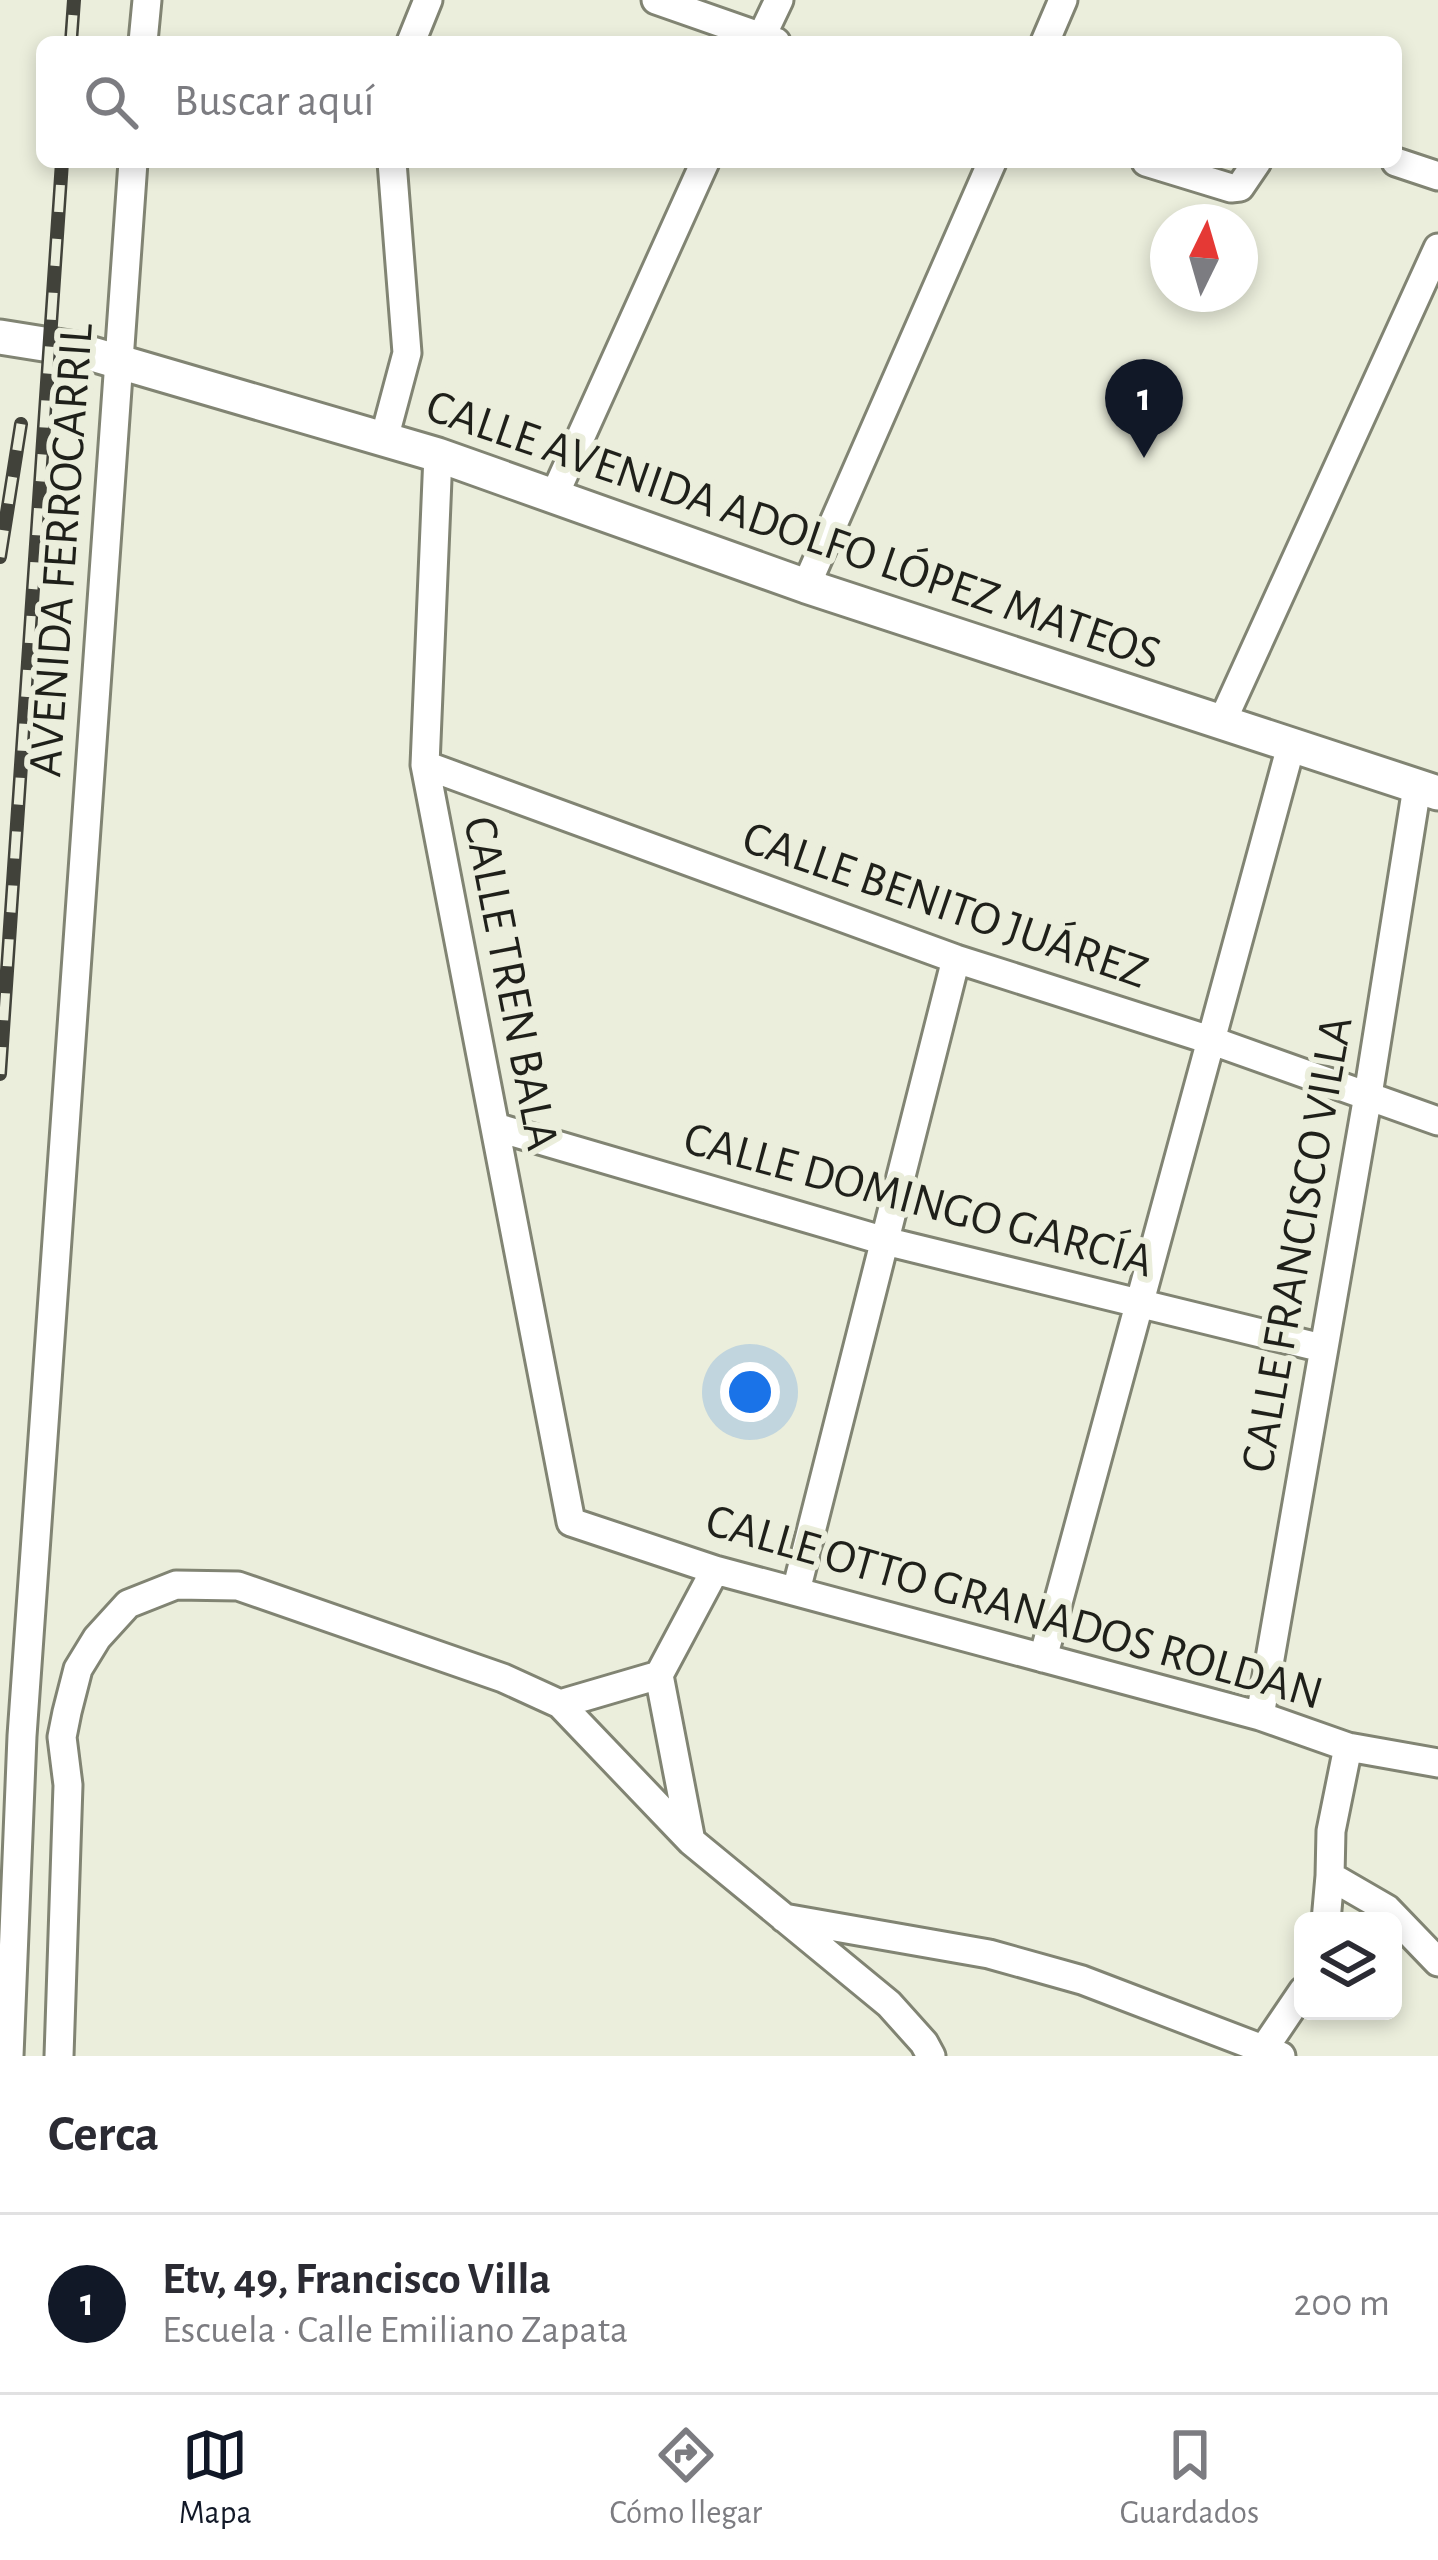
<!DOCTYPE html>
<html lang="es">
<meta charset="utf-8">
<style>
body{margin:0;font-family:"Alegreya Sans",sans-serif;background:#f7f7f7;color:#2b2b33}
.controls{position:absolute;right:36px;bottom:36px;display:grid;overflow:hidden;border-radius:18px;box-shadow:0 6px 18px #0003}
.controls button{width:108px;height:108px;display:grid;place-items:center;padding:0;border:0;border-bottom:3px solid #e1e1e2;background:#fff;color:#2b2b33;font:60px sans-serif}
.compass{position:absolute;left:1150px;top:204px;width:108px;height:108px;border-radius:50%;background:#fff;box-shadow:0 6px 18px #0003;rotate:5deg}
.you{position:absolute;left:750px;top:1392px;width:42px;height:42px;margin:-30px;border:9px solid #fff;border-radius:50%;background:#1a73e8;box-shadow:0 0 0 18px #1a73e833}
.badge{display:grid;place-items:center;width:78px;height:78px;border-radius:50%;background:#111827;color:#fff;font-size:39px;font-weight:700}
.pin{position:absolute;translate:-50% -99px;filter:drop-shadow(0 3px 6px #0008)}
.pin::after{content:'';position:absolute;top:63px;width:42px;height:36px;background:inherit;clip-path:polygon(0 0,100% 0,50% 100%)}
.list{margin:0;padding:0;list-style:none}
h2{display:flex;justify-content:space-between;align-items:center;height:156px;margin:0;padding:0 48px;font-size:51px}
h2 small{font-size:39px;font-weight:400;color:#7c7c81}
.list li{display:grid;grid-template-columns:78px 1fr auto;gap:36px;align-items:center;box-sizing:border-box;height:180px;padding:0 48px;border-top:3px solid #e1e1e2}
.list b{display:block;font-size:45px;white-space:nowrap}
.list p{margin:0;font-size:39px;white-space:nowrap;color:#7c7c81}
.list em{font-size:39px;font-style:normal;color:#7c7c81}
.icon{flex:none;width:66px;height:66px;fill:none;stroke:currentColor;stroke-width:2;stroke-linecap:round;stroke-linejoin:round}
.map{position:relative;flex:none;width:1438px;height:2056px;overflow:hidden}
.search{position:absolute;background:#fff;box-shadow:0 6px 18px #0003;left:36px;right:36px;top:36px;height:132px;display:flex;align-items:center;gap:30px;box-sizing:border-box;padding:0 42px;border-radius:18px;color:#7c7c81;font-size:45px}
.sheet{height:336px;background:#fff}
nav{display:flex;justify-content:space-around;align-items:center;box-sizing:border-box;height:168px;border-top:3px solid #e1e1e2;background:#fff;font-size:33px;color:#7c7c81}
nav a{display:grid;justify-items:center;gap:6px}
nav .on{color:#111827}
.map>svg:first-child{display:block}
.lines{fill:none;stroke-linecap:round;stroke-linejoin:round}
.minor-casing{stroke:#818473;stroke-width:33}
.tertiary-casing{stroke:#818473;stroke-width:39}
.minor{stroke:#fff;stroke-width:27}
.tertiary{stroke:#fff;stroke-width:33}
.rail-casing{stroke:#41423a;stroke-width:14}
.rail{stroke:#ebeedc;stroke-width:9;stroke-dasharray:27;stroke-linecap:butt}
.labels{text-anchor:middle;stroke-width:12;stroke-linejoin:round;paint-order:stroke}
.street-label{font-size:48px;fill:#1f201a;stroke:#ebeedc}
</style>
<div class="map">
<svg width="1438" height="2056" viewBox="0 0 1438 2056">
<rect width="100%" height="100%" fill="#ebeedc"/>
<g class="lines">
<g class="minor-casing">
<path id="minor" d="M656 0 776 42
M143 42 147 0
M411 42 428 0
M759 42 779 0
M1045 42 1063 0
M1146 162 1231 188 1240 187 1257 162
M1396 162 1438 176
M384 439 407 353 392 162
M438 455 425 765 571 1522 715 1570 1260 1716 1348 1747 1438 1763
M554 496 705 162
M806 586 992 162
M1221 724 1438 248
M425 765 956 959 1213 1041 1438 1121
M495 1127 885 1241 1322 1348
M796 1591 956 959
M1043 1658 1291 746
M659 1675 691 1841
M560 1704 659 1675 715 1570
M1260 1716 1368 1095 1417 787
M1348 1747 1331 1831 1330 1876 1387 1909 1438 1962
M784 1918 989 1954 1082 1980 1281 2056
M1326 1921 1330 1876
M9 2056 22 1736 133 162
M59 2056 68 1785 62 1737 67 1712 78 1669 97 1638 128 1604 176 1585 238 1586 503 1678 560 1704 691 1841 889 2004 924 2043 931 2056
M1259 2056 1303 1991"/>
</g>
<g class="tertiary-casing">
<path id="tertiary" d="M0 337 75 349 438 455 806 586 1438 793"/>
</g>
<use href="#minor" class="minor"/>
<use href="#tertiary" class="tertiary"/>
<g class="rail-casing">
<path id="rail" d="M71 42 74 0
M0 557 21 424
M0 1074 62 162"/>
</g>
<use href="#rail" class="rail"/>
</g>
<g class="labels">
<g class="street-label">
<text transform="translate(794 528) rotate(19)" y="17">CALLE AVENIDA ADOLFO LÓPEZ MATEOS</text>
<text transform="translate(59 550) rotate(-86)" y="17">AVENIDA FERROCARRIL</text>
<text transform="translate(946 903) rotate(19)" y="17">CALLE BENITO JUÁREZ</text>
<text transform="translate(513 983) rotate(79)" y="17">CALLE TREN BALA</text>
<text transform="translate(919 1198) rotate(15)" y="17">CALLE DOMINGO GARCÍA</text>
<text transform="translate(1295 1244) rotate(-80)" y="17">CALLE FRANCISCO VILLA</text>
<text transform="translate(1015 1605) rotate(16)" y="17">CALLE OTTO GRANADOS ROLDAN</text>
</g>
</g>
</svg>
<div class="controls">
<button><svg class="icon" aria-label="layers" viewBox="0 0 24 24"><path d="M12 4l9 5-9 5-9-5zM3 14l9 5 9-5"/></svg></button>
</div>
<svg class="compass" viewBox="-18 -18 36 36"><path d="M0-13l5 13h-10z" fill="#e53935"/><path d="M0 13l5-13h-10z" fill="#7c7c81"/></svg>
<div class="you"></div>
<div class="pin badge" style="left:1144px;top:458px">1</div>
<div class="search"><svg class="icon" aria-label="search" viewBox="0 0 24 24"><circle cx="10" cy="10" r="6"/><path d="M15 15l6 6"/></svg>Buscar aquí</div>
</div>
<section class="sheet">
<h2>Cerca<small></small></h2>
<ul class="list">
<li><span class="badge">1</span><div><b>Etv, 49, Francisco Villa</b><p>Escuela · Calle Emiliano Zapata</p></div><em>200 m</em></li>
</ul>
</section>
<nav>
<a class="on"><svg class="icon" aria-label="map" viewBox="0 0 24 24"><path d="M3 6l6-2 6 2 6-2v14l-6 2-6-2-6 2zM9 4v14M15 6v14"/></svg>Mapa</a>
<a><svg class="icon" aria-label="directions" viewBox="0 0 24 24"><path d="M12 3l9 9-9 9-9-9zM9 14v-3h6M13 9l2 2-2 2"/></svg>Cómo llegar</a>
<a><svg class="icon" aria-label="saved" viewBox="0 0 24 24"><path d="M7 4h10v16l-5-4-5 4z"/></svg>Guardados</a>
</nav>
